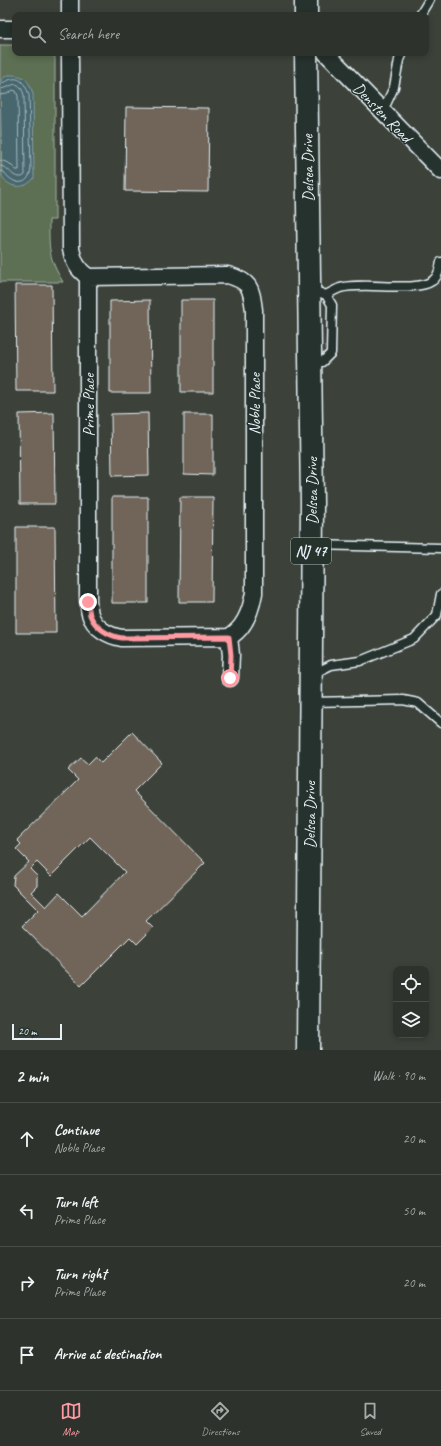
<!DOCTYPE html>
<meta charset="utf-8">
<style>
body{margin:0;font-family:Caveat,sans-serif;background:#393e38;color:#f1f3f6}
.controls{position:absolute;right:12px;bottom:12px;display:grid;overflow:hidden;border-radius:8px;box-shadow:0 2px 6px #0003}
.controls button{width:36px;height:36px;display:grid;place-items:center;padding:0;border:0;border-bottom:1px solid #484d48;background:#2d322c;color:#f1f3f6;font:20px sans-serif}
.scale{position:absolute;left:12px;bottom:10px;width:50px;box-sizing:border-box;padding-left:4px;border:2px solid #e8f1f8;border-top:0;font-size:11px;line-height:14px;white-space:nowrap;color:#e8f1f8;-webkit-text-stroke:3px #26332d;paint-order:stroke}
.stop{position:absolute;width:12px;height:12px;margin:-9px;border:3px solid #ff9aa2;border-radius:50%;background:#fff}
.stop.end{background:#ff9aa2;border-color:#fff;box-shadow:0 1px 4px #0008}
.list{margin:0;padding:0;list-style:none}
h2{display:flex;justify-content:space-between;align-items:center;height:52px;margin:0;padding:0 16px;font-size:17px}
h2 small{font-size:13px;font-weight:400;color:#a7aaa9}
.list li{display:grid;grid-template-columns:26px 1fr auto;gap:12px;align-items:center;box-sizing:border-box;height:72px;padding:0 16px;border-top:1px solid #484d48}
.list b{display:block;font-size:15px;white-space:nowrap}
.list p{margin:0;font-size:13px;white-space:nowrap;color:#a7aaa9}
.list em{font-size:13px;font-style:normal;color:#a7aaa9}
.icon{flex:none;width:22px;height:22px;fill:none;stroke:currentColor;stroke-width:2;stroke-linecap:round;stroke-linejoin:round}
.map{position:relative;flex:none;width:441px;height:1050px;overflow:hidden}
.search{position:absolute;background:#2d322c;box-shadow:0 2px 6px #0003;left:12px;right:12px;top:12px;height:44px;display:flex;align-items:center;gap:10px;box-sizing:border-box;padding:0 14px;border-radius:8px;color:#a7aaa9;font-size:15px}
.sheet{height:340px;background:#2d322c}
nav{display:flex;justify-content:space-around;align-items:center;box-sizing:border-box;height:56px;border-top:1px solid #484d48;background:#2d322c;font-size:11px;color:#a7aaa9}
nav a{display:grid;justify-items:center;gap:2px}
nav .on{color:#ff9aa2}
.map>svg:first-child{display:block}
.green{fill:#5d7053;stroke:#a2b0a6}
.water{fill:#47666d;stroke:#879ea5}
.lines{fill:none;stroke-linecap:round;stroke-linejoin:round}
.shore{stroke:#a8b9c0;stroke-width:1}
.building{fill:#6f6559;stroke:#e8f1f8;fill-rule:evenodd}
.service-casing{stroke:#e8f1f8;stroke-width:11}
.minor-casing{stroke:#e8f1f8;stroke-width:19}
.primary-casing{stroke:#e8f1f8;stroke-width:25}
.service{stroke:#26332d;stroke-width:8}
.minor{stroke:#26332d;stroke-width:16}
.primary{stroke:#26332d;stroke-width:22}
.route{stroke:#ff9aa2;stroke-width:5}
.labels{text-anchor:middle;stroke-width:3;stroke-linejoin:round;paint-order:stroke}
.shield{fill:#26332d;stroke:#aeb8bb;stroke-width:1}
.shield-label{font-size:15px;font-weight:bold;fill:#e8f1f8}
.street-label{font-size:16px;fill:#e8f1f8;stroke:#26332d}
</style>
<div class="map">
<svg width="441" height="1050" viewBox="0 0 441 1050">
<rect width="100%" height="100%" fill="#3c423a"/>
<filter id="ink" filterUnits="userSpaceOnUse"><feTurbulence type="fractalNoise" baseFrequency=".025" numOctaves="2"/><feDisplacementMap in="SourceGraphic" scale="8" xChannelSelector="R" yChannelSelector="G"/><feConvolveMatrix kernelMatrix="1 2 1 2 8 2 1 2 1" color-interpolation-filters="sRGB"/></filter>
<g filter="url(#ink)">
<path class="green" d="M0 45H15V53H53L55 58V220H49C49 248 48 257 63 282H0Z"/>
<path class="water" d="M8 75C25 75 28 79 33 94L34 178C25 190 9 189 2 176L0 85 2 79Z"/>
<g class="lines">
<path class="shore" d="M0 84C4 83 5 81 9 80 21 75 26 86 29 95L31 168C29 188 13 185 4 172L0 171
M0 89C12 88 18 76 24 95L25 175 22 177C10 178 11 167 0 166
M0 95 7 94 13 90 16 91 18 96 19 170H16L9 163 0 160"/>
</g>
<path class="building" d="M126 107 209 108 208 192 125 191Z
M15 285H52L53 391H16Z
M150 300 151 393H110V301Z
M181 300H213V392H181Z
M54 413 55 504H20L19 414Z
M148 413 149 475 112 476 111 414Z
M184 414H213V475L184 474Z
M112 497H148V603H112Z
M180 497H213L212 602H179Z
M16 527H55L56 633H16Z
M132 732 162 763 134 791 205 863 146 921 153 928 137 944 130 937 81 986 22 926 38 910 13 885 14 876 29 862 16 849 21 844 17 840 78 780 68 770 81 758 88 764 95 757 101 763ZM90 837 125 872 82 916 59 893 46 907 31 892 37 886V876L30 869 37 862 51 876Z"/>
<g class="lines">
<g class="service-casing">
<path id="service" d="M420 15 429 0
M383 111 394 87 399 60 402 53
M310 289 326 295 332 305 331 353 322 362 311 365
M326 295C330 293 335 290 340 288 363 281 415 293 432 281 438 278 440 268 441 262
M312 545 441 548
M313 674 331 665 360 661 414 639 437 615 441 594
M311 702 403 700 418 703 441 723"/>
</g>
<g class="minor-casing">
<path id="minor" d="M70 15V0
M0 29H15
M70 53 71 249C74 262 77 269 88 277V602C89 606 89 611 90 614 94 628 109 636 122 638L229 637
M326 53 441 171
M88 277 228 275C251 282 251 288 254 310V593C251 610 244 629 229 637L231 655 230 678"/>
</g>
<g class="primary-casing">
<path id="primary" d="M306 15V0
M306 53 312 503 308 1050"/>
</g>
<use href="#service" class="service"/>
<use href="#minor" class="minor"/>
<use href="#primary" class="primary"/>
</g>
</g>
<g class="lines" filter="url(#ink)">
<path class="route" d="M88 602C89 606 89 612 90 615 95 628 109 636 122 638L229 637 231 655 230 678"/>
</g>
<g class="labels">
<rect class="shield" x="291" y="538" width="40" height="26" rx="3"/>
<g class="shield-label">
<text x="311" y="556">NJ 47</text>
</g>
<g class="street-label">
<text transform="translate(383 112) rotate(46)" y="6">Densten Road</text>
<text transform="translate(307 168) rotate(-91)" y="6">Delsea Drive</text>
<text transform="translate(254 404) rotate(-90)" y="6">Noble Place</text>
<text transform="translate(88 405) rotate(-90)" y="6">Prime Place</text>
<text transform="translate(311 491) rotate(-90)" y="6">Delsea Drive</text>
<text transform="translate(309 815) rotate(-90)" y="6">Delsea Drive</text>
</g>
</g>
</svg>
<div class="controls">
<button><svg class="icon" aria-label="locate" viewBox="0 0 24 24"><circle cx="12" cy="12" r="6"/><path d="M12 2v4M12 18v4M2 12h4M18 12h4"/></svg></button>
<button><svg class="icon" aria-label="layers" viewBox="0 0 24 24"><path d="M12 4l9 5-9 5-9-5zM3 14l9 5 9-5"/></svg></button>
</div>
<div class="scale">20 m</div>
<div class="stop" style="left:230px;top:678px"></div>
<div class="stop end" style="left:88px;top:602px"></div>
<div class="search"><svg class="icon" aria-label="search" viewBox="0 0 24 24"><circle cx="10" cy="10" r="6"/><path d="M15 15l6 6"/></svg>Search here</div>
</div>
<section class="sheet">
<h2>2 min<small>Walk · 90 m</small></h2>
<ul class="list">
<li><svg class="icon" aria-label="ahead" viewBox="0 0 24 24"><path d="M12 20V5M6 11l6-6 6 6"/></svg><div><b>Continue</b><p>Noble Place</p></div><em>20 m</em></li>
<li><svg class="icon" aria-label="left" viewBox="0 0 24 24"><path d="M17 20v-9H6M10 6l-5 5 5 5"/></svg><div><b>Turn left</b><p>Prime Place</p></div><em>50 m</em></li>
<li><svg class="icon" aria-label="right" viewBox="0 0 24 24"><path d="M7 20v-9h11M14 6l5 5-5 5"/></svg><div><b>Turn right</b><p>Prime Place</p></div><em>20 m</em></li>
<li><svg class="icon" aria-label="arrive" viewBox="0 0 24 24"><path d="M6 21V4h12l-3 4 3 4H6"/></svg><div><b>Arrive at destination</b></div></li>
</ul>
</section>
<nav>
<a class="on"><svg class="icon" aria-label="map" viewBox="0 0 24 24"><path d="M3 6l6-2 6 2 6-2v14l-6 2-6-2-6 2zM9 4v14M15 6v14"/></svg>Map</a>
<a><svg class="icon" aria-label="directions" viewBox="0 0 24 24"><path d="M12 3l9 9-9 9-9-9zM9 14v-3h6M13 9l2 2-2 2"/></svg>Directions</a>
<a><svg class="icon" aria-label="saved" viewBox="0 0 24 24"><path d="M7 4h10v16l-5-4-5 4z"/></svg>Saved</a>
</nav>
